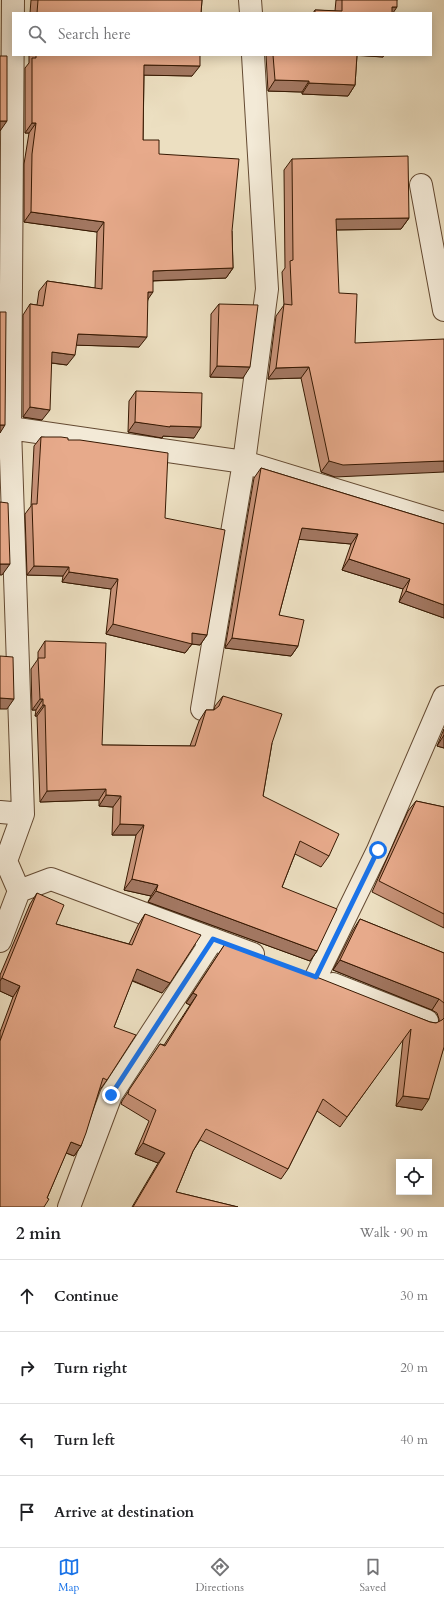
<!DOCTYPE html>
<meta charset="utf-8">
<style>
body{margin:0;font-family:Cardo,serif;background:#f2f2f2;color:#202124}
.controls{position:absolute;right:12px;bottom:12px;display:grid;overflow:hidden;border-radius:0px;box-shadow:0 2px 10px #0003}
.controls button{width:36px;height:36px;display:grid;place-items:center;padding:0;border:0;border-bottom:1px solid #e0e0e0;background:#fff;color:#202124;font:20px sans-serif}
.stop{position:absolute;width:12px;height:12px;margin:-9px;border:3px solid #1a73e8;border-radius:50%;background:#fff}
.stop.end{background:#1a73e8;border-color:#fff;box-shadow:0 1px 4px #0008}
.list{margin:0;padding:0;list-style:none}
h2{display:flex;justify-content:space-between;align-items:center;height:52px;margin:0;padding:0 16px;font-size:17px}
h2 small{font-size:13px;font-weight:400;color:#757577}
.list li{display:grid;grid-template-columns:26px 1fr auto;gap:12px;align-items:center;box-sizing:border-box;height:72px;padding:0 16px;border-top:1px solid #e0e0e0}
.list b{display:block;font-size:15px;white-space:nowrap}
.list em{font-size:13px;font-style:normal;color:#757577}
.icon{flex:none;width:22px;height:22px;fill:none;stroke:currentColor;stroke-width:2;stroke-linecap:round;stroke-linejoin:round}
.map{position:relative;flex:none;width:444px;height:1207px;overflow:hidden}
.search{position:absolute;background:#fff;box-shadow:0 2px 10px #0003;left:12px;right:12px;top:12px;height:44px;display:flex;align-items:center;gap:10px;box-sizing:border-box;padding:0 14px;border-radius:0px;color:#757577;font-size:15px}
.sheet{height:340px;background:#fff}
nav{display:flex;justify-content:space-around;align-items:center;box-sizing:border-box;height:56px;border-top:1px solid #e0e0e0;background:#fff;font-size:11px;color:#757577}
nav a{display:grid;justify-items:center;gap:2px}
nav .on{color:#1a73e8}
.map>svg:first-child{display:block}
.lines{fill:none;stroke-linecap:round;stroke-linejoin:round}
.minor-casing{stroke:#644a32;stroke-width:24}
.minor{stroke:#f3ead7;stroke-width:22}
.wall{fill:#c79278;stroke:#371902}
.shaded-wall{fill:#a27761;stroke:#371902}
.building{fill:#e7aa8b;stroke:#371902}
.route{stroke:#1a73e8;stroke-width:5}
</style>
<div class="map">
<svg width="444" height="1207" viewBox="0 0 444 1207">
<rect width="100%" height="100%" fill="#ecdfc1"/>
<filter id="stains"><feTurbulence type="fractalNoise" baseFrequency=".005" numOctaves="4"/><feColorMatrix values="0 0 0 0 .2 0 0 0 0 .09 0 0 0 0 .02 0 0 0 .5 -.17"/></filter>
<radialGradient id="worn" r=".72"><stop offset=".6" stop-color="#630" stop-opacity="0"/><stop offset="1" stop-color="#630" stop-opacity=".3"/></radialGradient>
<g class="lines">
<g class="minor-casing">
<path id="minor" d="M13 0 10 428 23 814 6 861 19 891 51 879 253 954
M250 0 251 13
M421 185 444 310
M10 428 244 462 444 523
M202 709 244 462 267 289 253 55
M0 812 23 814
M0 941 19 891
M316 977 378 850 444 697
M333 984 427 1021
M69 1207 111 1095 213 939"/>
</g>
<use href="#minor" class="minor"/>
</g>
<path class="wall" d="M31 0H202L201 13H30Z
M336 0H397L393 13H313L315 10 335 11Z
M29 55H200L192 76 144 75 143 140 159 154 232 231 233 268 226 278 153 281 148 299 139 347 76 345 67 365 51 363 42 420 23 417V315L30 304 37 305 39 291 47 281 95 288 97 232 24 222V164L29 133H25V68L29 63Z
M266 55H384L383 57 357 55 355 85 348 96 302 94V92L268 91Z
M292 159 409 218 401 229 336 230 335 477 321 472 301 378 268 379 276 316 284 305 282 272 285 268 284 170Z
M219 304 243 378 210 377 211 314Z
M136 391 194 438 163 436 162 438 128 432 129 401Z
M41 437 68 440 165 518 207 635 200 645 192 644 185 653 106 634 111 589 62 582 63 576 27 575 25 514 31 506 34 446Z
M261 468 444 524V618L399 602 403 589 342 570 351 544 299 539 279 615 298 646 291 656 225 648 254 478Z
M45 641 102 745 190 746 199 721 206 710H214L215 706 223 696 272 743 263 796 329 856 321 867 295 854 282 887 317 951 310 961 148 902 151 896 124 890 136 835H112L113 807 99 806V800L40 802 37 716H35L36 710H32L31 669 38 659V652Z
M444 729V748L437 746Z
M416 801 444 807V928L372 892 408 811Z
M37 893 56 924 129 944 138 925 145 914 162 993 132 981 114 1027 107 1080 99 1091 81 1146 74 1156 66 1153 47 1198 0 1207V1032L13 997 0 991V975L30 904Z
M360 919 444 953V1047L422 1110 396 1106 403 1039 340 1127 317 1111 288 1169 281 1179 200 1140 193 1151 176 1192 238 1207H132L158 1163 135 1154 149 1121 121 1104 122 1101 160 1044 164 1045 190 1005 186 1003 225 944 430 1022 436 1023 439 1022V1019L437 1013 432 1010 333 970 353 930Z"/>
<path class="shaded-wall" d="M392 7H397L393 13H388Z
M350 55H384L383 57Z
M144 65 200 66 192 76 137 75Z
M275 80 309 81 302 92 268 91Z
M309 83 355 85 348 96 302 94Z
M0 121H7L0 131Z
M32 123H36L29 133H25Z
M31 212 104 222 97 232 24 222Z
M409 218 401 229 328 230 336 219Z
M233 268 226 278 146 281 153 271Z
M148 292H153L146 302Z
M78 334 147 337 139 347 71 345Z
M52 352 75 355 67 365 45 362Z
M217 366 250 367 243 378 210 377Z
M309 367 301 378 268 379 276 368Z
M30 407 50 410 42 420 23 417Z
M135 422 170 426 201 427 194 438 163 436 162 438 128 432Z
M0 425H5L0 433Z
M329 461H444V472L335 477 321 472Z
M302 528 358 534 351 544 295 539Z
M349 559 410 579 403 589 342 570Z
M0 564H10L2 575H0Z
M34 566 69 567 63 576 27 575Z
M69 572 118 579 111 589 62 582Z
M406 591 444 605V618L399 602Z
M113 624 192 633 207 635 200 645 192 644 185 653 106 634Z
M232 638 298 646 291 656 225 648Z
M0 698 14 699 7 709H0Z
M40 699H43L36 710H32Z
M43 705H45L37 716H35Z
M444 735V748L437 746Z
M106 789 99 800 40 802 47 791Z
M106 795 121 796 113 807 99 806Z
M120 824 144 825 136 835H112Z
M132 879 158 885 151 896 124 890Z
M156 891 317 951 310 961 148 902Z
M340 960 439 999 432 1010 333 970Z
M137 969 170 983 162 993 129 979Z
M2 978 20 986 13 997 0 991V981Z
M193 993 197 995 190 1005 186 1003Z
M403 1096 429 1099 422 1110 396 1106Z
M71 1142 81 1146 74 1156 64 1152Z
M143 1143 165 1153 158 1163 135 1154Z"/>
<path class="building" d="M38 0H202L201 13H37Z
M342 0H397V7H392V13H315V10L342 11Z
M36 55H200V66L144 65 143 140H159V154L239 159 232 231 233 268 153 271V292H148L147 337 78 334 75 355 52 352 50 410 30 407V304L43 306 47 281 102 289 104 222 31 212 32 154 36 123H32V58H36Z
M273 55H357L355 85 309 83V81L275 80Z
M0 56H7V121H0Z
M408 156 409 218 336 219 339 293 357 294 355 343 444 339V461L343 465 329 461 309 367 276 368 284 304 292 305 290 261 293 260 292 159Z
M219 304 258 305 250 367 217 366Z
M0 312H6L5 425H0Z
M136 391 202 393 201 427 170 426V427L135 422Z
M41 437H61L68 438V440H80L168 453 165 518 225 530 207 635 192 633V644L113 624 118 579 69 572V567L34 566 32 504H37Z
M261 468 444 524V605L406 591 410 579 349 559 358 534 302 528 279 615 304 620 298 646 232 638Z
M0 502 8 503 10 564H0Z
M45 641 106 643 102 745 195 746 206 710H214L219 706 223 696 282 714 272 743 263 796 339 834 329 856 300 841 282 887 337 909 317 951 156 891 158 885 132 879 144 825 120 824 121 796 106 795V789L47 791 45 705H43V699H40L38 658H45Z
M0 656 13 657 14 699 0 698Z
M416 801 444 807V914L379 881Z
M37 893 64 905 56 924 132 945 145 914 201 935 170 983 137 969 114 1027 136 1035 107 1080 103 1078 86 1133 81 1146 71 1142 47 1198 49 1199 44 1207H0V1041L20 986 2 978Z
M360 919 444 953V1003L439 999 340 960Z
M225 944 319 978 430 1022 436 1023 442 1020 444 1018V1047L429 1099 403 1096 411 1029 347 1117 323 1099 288 1169 206 1129 193 1151 176 1192 238 1207H133L165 1153 143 1143 156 1110 128 1094 129 1090 160 1044 165 1046 197 995 193 993Z"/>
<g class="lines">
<path class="route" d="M111 1095 213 939 316 977 378 850"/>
</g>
<rect width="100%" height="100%" filter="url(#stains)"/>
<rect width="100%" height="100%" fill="url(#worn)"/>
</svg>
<div class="controls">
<button><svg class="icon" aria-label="locate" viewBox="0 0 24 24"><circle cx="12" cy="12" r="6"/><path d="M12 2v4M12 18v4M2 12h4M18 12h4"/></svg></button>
</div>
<div class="stop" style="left:378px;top:850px"></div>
<div class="stop end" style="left:111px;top:1095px"></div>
<div class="search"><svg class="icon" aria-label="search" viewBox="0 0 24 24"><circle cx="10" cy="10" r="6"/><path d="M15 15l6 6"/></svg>Search here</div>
</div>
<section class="sheet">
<h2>2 min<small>Walk · 90 m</small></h2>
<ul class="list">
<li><svg class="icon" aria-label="ahead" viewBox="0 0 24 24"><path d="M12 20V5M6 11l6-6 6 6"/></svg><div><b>Continue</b></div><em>30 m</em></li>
<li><svg class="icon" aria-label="right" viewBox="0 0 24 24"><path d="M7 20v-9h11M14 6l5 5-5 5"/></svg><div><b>Turn right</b></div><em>20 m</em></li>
<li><svg class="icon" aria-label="left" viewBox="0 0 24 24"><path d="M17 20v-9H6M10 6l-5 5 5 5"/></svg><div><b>Turn left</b></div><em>40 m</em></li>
<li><svg class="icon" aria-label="arrive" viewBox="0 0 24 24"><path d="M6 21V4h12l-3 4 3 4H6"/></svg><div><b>Arrive at destination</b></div></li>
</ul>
</section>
<nav>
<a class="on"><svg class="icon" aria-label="map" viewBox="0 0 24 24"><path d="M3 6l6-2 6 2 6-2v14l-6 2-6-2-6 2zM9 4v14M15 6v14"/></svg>Map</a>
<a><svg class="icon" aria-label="directions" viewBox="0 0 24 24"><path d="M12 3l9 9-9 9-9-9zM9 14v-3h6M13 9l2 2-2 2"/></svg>Directions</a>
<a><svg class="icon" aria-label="saved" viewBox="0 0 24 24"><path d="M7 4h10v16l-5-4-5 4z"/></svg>Saved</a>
</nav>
